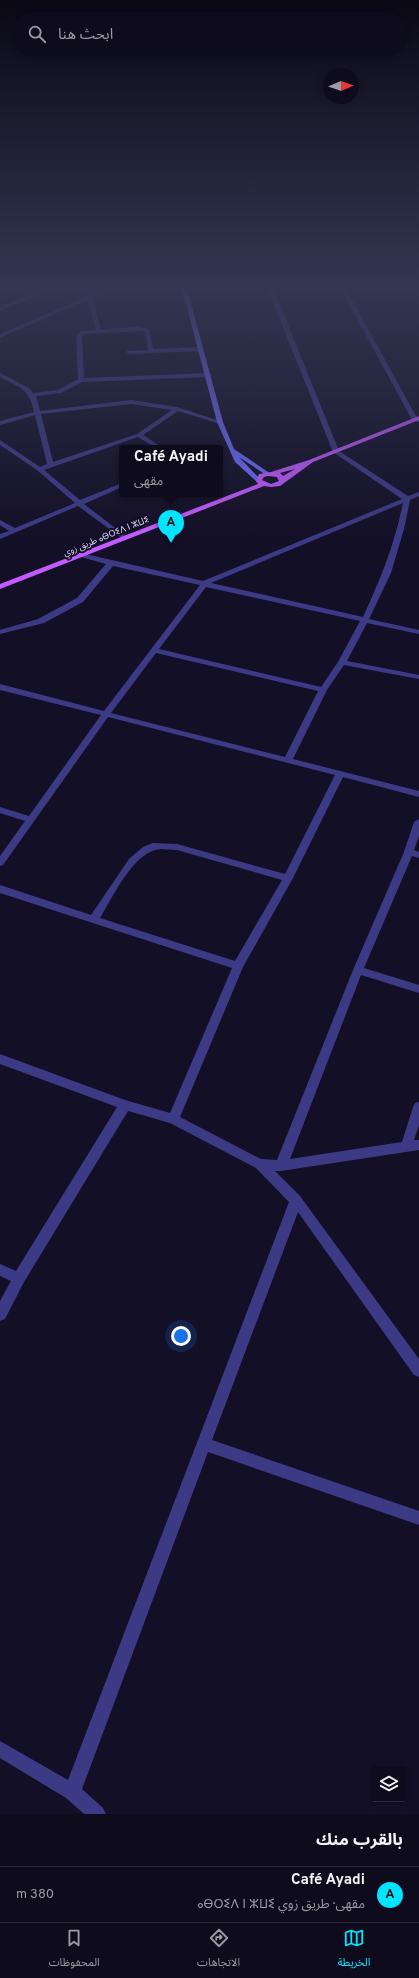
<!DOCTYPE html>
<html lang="ar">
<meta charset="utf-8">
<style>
body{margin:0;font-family:Overpass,"Noto Sans Arabic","Noto Sans Tifinagh",sans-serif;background:#1c1929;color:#f1f3f6;direction:rtl}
.controls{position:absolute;right:12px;bottom:12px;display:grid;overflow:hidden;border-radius:4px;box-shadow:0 2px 6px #0003}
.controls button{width:36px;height:36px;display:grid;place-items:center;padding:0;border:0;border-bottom:1px solid #2e2b3b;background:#0e0b1c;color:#f1f3f6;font:20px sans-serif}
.compass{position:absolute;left:323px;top:68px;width:36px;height:36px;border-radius:50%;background:#0e0b1c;box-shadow:0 2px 6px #0003;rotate:88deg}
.you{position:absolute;left:181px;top:1336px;width:14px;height:14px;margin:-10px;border:3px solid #fff;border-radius:50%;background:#1a73e8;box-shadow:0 0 0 6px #1a73e833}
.badge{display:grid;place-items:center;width:26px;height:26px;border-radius:50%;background:#00e5ff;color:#111;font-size:13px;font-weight:700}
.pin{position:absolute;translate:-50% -33px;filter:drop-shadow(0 1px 2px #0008)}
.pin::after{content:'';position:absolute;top:21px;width:14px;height:12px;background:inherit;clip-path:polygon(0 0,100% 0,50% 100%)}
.popup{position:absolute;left:119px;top:445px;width:104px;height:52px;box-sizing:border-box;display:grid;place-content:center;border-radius:4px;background:#0e0b1c;filter:drop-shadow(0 1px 3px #0005);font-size:13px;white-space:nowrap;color:#9b9ba3}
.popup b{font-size:15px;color:#f1f3f6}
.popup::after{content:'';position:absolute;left:50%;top:100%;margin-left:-8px;border:8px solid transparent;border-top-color:#0e0b1c}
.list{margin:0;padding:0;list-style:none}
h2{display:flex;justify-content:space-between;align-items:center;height:52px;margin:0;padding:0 16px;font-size:17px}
h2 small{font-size:13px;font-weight:400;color:#9b9ba3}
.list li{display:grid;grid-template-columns:26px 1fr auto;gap:12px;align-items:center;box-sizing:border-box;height:56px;padding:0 16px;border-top:1px solid #2e2b3b}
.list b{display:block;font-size:15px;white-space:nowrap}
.list p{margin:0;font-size:13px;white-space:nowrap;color:#9b9ba3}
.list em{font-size:13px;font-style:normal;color:#9b9ba3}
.icon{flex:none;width:22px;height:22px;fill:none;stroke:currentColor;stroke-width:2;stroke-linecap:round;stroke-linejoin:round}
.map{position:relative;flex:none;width:419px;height:1814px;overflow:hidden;direction:ltr}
.search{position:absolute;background:#0e0b1c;box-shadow:0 2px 6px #0003;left:12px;right:12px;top:12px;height:44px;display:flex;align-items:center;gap:10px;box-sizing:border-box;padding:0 14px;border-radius:22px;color:#9b9ba3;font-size:15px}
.sheet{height:108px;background:#0e0b1c}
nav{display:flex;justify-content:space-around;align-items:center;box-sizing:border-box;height:56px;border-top:1px solid #2e2b3b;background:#0e0b1c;font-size:11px;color:#9b9ba3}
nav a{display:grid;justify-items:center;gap:2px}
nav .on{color:#00e5ff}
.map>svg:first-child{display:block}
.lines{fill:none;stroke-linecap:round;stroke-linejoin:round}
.minor{fill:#3d3a85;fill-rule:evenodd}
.secondary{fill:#6f6bff;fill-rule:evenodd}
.primary{fill:#c25bff;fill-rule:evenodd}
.labels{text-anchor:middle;stroke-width:4;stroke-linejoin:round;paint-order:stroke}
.far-street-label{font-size:9px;fill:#d9d4ff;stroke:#130f26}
</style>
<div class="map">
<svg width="419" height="1814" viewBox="0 0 419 1814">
<rect width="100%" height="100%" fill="#130f26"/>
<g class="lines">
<path class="minor" d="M55 285H62L0 311V307Z
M114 285H121L92 298 101 329 137 327 149 329 153 349 201 347 204 349 201 351 129 354 126 352 127 351 148 350 145 331 85 334 82 336 84 378 209 373 212 375 209 377 82 382 61 393 36 396 40 411 131 400 177 407 223 422 220 424 178 411 143 435 163 448H156L138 437 44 470 80 500 122 483V487L84 504 127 537V539H123L78 506 0 539V534L9 531 0 525V520L15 528 75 503 37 470 0 445V440L40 467 47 464 35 415 0 425V421L34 412C29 388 20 388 0 377V373L29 388 33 393 58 390 78 379 76 336 81 331 96 330 87 300 2 337 0 338V334ZM131 404 172 410 137 434 53 462 41 414Z
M266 285H272L339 451 408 496 419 492V496L410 500 404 529 391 573 369 619 419 630V634L367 623 347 661 419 675V679L344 665 327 690 293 759 419 791V797L343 777 293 878 243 967 180 1117 261 1159 277 1160 353 970 404 852 414 822 419 819V836L414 850 419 852V858L412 856 364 968 419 985V993L361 975 290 1159 402 1142 413 1107 415 1103 419 1102V1125L414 1140H419V1150L281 1171H275L300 1196 419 1359V1377L414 1375 298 1212 212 1440 419 1511V1525L208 1452 82 1789 103 1808 106 1814H84L66 1798 0 1758V1741L68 1780 289 1202 256 1168 170 1123 128 1111 24 1282 5 1319 0 1321V1301L11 1281 0 1276V1264L16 1271 117 1107 0 1064V1054L125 1100 170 1113 232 968 0 893V885L91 915 129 859 143 847 153 843 177 844 285 874 335 775 108 717 3 865 0 866V856L25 821 0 813V807L29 816 101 715 0 690V684L104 711 200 585 113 566 83 602 44 623 0 634V630L38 619 77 598 106 564 81 557V553L203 581 402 499 333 452ZM403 503C394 546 381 578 363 617L211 583ZM206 587 360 621 338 662 321 687 159 649ZM156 653 318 691 285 757 111 713ZM161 849 177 850 282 880 235 961 100 918C113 897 134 850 161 849Z
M339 285H344L417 418H419V422L412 420Z
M412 285H417L419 292Z"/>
<path class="secondary" d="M181 285H186L223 422 234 449 271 474 266 475 239 457 261 480V482H257L235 462 217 422Z"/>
<path class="primary" d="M419 416V420L313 462 280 486 271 487 264 486 0 589V584L258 484 256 481 259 474 271 472 309 460ZM295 469 283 476 280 473ZM268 476 277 477 279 481 271 484 262 480 264 477Z"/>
</g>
<linearGradient id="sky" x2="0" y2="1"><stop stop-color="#0a0815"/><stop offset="0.53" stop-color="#333752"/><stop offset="1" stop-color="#333752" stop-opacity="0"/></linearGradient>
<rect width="419" height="539" fill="url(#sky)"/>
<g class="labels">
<g class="far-street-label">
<text transform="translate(106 536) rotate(-22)" y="3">طريق زوي ⴰⴱⵔⵉⴷ ⵏ ⵣⵡⵉ</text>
</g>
</g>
</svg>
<div class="controls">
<button><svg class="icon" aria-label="layers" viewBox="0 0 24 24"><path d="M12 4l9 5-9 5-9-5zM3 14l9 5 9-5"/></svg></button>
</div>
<svg class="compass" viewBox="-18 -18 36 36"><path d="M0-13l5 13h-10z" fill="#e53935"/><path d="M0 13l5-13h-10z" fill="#9b9ba3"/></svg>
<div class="you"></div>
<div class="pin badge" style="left:171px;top:543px">A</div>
<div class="popup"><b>Café Ayadi</b>مقهى</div>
<div class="search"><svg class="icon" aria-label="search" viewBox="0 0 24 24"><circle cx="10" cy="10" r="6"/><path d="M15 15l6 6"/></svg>ابحث هنا</div>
</div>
<section class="sheet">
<h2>بالقرب منك<small></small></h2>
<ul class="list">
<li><span class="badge">A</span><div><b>Café Ayadi</b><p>مقهى · طريق زوي ⴰⴱⵔⵉⴷ ⵏ ⵣⵡⵉ</p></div><em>380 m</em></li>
</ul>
</section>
<nav>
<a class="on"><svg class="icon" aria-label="map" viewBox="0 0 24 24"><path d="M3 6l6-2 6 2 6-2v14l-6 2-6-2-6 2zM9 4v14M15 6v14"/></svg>الخريطة</a>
<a><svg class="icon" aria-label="directions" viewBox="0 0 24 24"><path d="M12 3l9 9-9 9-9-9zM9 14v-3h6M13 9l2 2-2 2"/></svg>الاتجاهات</a>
<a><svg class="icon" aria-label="saved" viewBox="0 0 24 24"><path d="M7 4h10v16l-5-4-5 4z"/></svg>المحفوظات</a>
</nav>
